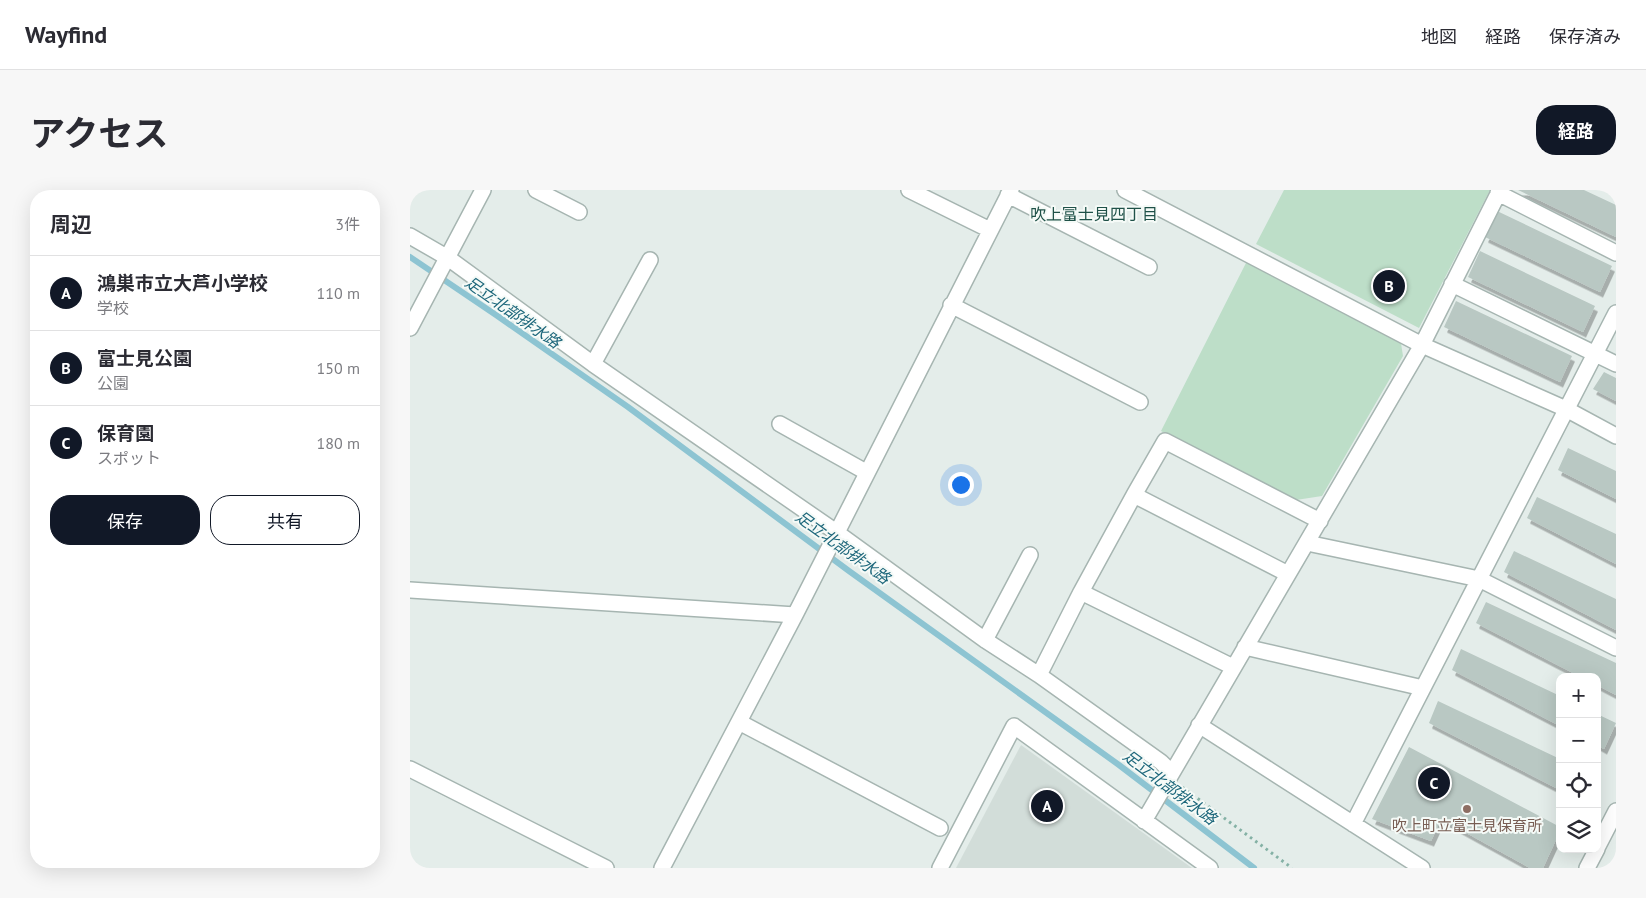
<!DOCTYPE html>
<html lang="ja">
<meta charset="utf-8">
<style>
body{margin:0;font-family:"PT Sans","Noto Sans JP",sans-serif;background:#f7f7f7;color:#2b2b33}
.controls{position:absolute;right:15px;bottom:15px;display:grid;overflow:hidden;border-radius:10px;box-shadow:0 5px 20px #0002}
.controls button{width:45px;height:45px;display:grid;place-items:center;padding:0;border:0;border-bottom:1px solid #e1e1e2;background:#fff;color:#2b2b33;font:25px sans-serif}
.you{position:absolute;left:550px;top:294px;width:18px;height:18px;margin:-12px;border:4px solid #fff;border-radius:50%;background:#1a73e8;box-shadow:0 0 0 8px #1a73e833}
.badge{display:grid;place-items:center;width:32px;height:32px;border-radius:50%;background:#111827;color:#fff;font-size:16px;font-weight:700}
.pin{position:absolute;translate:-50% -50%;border:2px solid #fff;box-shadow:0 1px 5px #0006}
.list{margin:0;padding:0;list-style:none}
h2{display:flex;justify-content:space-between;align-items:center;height:65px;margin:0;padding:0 20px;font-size:21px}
h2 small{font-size:16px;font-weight:400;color:#7c7c81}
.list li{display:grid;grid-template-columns:32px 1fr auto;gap:15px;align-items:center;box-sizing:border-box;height:75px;padding:0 20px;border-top:1px solid #e1e1e2}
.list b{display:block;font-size:19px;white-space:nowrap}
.list p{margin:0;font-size:16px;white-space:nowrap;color:#7c7c81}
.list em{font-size:16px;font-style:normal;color:#7c7c81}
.actions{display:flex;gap:10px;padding:15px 20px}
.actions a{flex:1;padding:11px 0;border:1px solid #111827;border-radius:20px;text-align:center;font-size:18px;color:#111827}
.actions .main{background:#111827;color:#fff}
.icon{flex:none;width:28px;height:28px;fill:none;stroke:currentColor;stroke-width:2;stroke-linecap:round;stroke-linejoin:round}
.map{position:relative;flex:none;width:1206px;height:678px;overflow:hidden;border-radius:20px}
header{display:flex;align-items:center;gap:30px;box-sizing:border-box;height:70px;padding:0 25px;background:#fff;border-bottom:1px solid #e1e1e2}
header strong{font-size:24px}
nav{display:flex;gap:28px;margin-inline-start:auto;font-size:18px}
.intro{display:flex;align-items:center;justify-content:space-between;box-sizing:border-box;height:120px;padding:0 30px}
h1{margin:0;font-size:35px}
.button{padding:12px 22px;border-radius:20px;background:#111827;color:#fff;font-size:18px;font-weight:700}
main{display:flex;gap:30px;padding:0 30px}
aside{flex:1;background:#fff;border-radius:20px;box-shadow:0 5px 20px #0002}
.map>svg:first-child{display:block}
.built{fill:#d2ddd9}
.green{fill:#bddec8}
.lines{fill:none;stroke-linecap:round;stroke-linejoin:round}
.stream{stroke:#8dc4d2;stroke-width:6}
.building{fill:#b9c8c3;filter:url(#shadow)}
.minor-casing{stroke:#a6b5b1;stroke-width:18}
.tertiary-casing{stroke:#a6b5b1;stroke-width:18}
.path{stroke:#84b1a5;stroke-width:3;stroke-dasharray:2.5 4;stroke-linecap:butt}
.minor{stroke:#fff;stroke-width:15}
.tertiary{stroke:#fff;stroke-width:15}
.education-dot{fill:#8d6e63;stroke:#f5faf7;stroke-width:2}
.labels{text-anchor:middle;stroke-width:4;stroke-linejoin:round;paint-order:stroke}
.education-label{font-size:15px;fill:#785e54;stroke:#f5faf7}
.neighbourhood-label{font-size:16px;fill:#1f5148;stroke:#f5faf7}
.water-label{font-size:16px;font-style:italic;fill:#1d677b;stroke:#f5faf7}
</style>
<header>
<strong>Wayfind</strong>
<nav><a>地図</a><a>経路</a><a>保存済み</a></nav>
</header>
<div class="intro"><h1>アクセス</h1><a class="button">経路</a></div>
<main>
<aside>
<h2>周辺<small>3件</small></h2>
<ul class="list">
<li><span class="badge">A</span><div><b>鴻巣市立大芦小学校</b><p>学校</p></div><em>110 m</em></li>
<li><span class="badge">B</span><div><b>富士見公園</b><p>公園</p></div><em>150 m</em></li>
<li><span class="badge">C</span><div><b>保育園</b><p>スポット</p></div><em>180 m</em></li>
</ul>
<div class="actions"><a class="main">保存</a><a>共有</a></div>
</aside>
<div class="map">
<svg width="1206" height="678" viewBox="0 0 1206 678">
<defs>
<filter id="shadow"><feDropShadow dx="3" dy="5.5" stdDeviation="0" flood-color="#0004"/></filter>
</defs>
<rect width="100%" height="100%" fill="#e4edea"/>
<path class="built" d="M611 555 782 678H546Z"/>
<path class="green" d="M874 0H1080L1009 138 846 54Z
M838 69 990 147 993 166 912 306 886 310 751 241Z"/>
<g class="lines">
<path class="stream" d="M0 67 86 125 218 217 439 381 709 575 844 678"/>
</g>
<path class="building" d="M1108 0H1174L1206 15V47Z
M1087 21 1202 76 1190 102 1075 47Z
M1070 61 1185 116 1173 142 1058 87Z
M1046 111 1162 166 1150 192 1034 137Z
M1194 182 1206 188V211L1183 199Z
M1158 258 1206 281V309L1148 280Z
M1127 307 1206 344V374L1117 328Z
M1104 361 1206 409V440L1094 382Z
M1076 412 1206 473V505L1187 495V487H1171L1066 433Z
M1051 459 1150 506V536L1042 480Z
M1028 511 1150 569V600L1019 533Z
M1187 524 1206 533 1194 559 1187 555Z
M999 557 1150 637V641L1133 678H1120L1031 629 1021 651 962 629Z"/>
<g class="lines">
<g class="minor-casing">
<path id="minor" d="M126 0 169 22
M499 0 580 40
M715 0 1012 155 1156 219 1206 246
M1088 3 1206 63
M598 5 739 77
M0 46 38 68 183 174 426 342 575 450 629 485 751 572 762 583 1012 155 1090 0
M1042 94 1206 174
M541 115 730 212
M0 138 73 0
M183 174 240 70
M370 234 456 282
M724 305 755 251 910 331
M897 353 1069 389 1206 458
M0 400 385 425
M671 402 823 477
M575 450 620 365
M835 457 1013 498
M629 485 671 402 724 305 878 384
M329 532 530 638
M789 535 1012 678
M0 579 196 678
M734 631 762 583
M943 634 1206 123
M252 678 385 425 601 0
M530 678 604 536 800 678"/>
</g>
<g class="tertiary-casing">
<path id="tertiary" d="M1187 658 1206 621
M1177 678 1187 659"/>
</g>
<path class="path" d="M772 597 882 678"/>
<use href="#minor" class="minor"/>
<use href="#tertiary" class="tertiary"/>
</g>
<circle class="education-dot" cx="1057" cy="619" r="5"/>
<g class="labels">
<g class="education-label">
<text x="1057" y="641">吹上町立富士見保育所</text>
</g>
<g class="neighbourhood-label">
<text x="684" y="30">吹上富士見四丁目</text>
</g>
<g class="water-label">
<text transform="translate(103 122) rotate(35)" y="6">足立北部排水路</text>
<text transform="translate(433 357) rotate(36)" y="6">足立北部排水路</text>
<text transform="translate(760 597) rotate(37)" y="6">足立北部排水路</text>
</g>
</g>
</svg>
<div class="controls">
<button>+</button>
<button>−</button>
<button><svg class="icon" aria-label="locate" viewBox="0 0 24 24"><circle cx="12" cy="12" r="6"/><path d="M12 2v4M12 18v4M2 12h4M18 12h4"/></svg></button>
<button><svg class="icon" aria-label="layers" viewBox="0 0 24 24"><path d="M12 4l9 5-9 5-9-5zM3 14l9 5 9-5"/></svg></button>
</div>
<div class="you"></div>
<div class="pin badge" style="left:637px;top:616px">A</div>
<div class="pin badge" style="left:979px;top:96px">B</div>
<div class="pin badge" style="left:1024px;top:593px">C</div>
</div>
</main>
